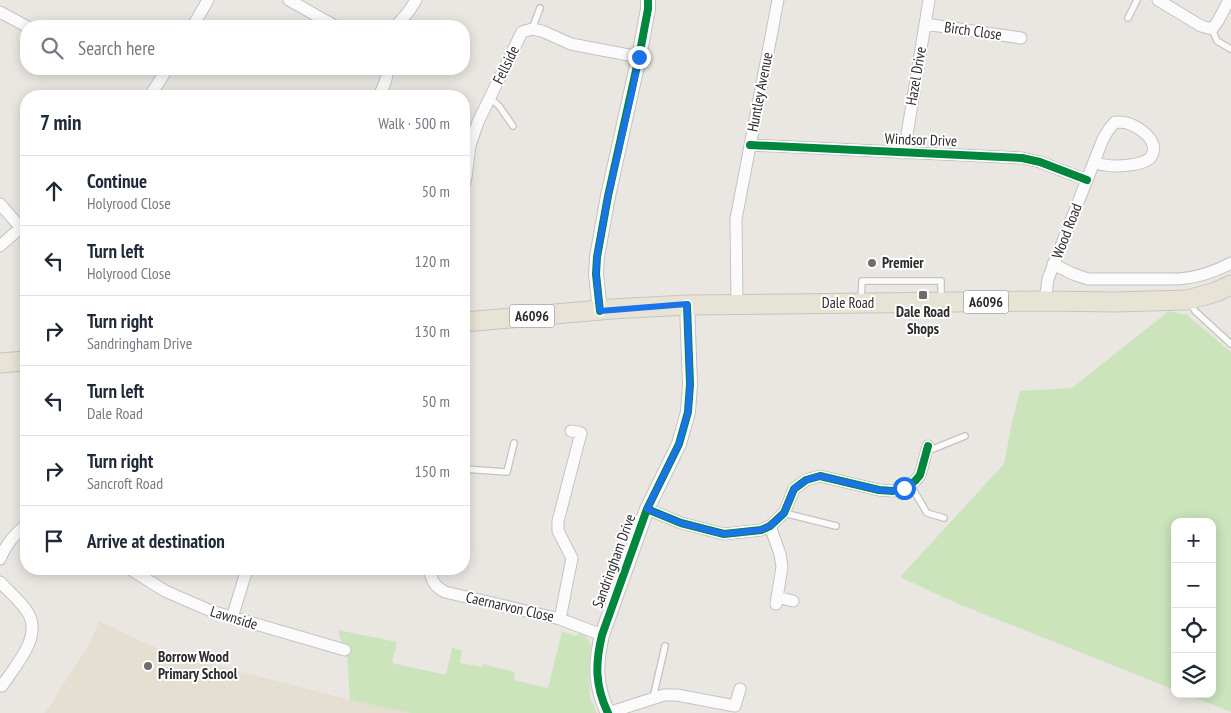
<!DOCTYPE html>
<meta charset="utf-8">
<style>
body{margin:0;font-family:"PT Sans Narrow",sans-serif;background:#f2f2f3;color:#1f2937}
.controls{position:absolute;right:15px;bottom:15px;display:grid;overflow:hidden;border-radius:10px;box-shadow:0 2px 12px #0003}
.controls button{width:45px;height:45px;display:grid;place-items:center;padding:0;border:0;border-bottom:1px solid #e0e1e3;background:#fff;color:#1f2937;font:25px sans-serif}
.stop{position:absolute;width:15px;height:15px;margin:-11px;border:4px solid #1a73e8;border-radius:50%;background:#fff}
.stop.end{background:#1a73e8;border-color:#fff;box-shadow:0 1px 5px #0008}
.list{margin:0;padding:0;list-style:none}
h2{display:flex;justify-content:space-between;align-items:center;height:65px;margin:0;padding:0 20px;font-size:21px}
h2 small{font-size:16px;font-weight:400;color:#747a83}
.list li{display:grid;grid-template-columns:32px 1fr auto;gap:15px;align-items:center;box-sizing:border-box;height:70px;padding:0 20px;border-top:1px solid #e0e1e3}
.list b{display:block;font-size:19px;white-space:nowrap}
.list p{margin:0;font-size:16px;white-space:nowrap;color:#747a83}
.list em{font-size:16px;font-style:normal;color:#747a83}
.icon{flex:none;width:28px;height:28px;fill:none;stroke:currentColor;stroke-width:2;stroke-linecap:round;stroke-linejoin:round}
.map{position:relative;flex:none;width:1231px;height:713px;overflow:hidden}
.search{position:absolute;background:#fff;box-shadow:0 2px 12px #0003;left:20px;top:20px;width:450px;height:55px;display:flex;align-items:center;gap:12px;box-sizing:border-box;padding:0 18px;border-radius:20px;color:#747a83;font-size:19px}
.panel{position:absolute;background:#fff;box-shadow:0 2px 12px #0003;left:20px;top:90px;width:450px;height:485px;border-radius:20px}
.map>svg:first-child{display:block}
.education{fill:#e4dfd1}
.green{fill:#cbe4bc}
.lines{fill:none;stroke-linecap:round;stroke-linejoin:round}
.service-casing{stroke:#c3c3c3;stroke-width:8}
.minor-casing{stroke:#c3c3c3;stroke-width:13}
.tertiary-casing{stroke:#c3c3c3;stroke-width:16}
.primary-casing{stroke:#c6c4c2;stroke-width:21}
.service{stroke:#fcfbfb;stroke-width:5.5}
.minor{stroke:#fcfbfb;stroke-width:11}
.tertiary{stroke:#fcfbfb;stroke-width:14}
.primary{stroke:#e7e4d5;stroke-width:19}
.cycleway-casing{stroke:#fff;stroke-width:11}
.cycleway{stroke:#00873e;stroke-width:8}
.route{stroke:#1a73e8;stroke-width:6}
.poi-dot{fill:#6e6d6c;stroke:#fff;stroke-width:2}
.labels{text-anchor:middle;stroke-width:4;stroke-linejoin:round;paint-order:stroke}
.shield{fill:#fff;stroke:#6b6b6b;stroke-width:1}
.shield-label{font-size:14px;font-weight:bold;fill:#2c2c2c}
.street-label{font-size:15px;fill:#2c2c2c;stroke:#fff}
.poi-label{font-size:15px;font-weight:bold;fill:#2c2c2c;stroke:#fff;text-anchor:start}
</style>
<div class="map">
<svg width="1231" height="713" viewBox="0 0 1231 713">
<rect width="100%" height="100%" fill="#eae7e2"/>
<path class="education" d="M99 621 149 645 177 655 350 700 410 713H45L90 643Z"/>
<path class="green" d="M1169 311 1187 315 1231 352V712L1186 694H1212V522H1175V690L956 603 900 577 1004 464 1012 422 1020 391 1072 388Z
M338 630 397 642 392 663 446 675 452 648 462 650 460 663 482 667 483 664 515 672 514 680 548 688 562 631 575 636 580 633 586 637 591 644 589 670 590 697 597 713H410L350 700 347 655 342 644Z"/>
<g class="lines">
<g class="service-casing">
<path id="service" d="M1128 18 1137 0
M532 29 540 8
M1212 29 1217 41 1231 49
M37 96H38
M490 98 499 106 513 126
M861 301 862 281H941V300
M1189 302 1195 311 1231 344
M928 451 965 436
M464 469 507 472 514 443
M910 484 927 513 944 518
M784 513 836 526
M653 698 665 646"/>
</g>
<g class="minor-casing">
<path id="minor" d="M289 0 335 26
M1158 0 1201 26 1212 29 1218 21 1229 0
M0 12 26 26
M925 24 1021 38
M193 26 208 0
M396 26 409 11 416 0
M150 96 167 69
M379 96C383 88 388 78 387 69
M750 145 1022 158 1040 162 1087 180
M904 153 929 0
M464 185 466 177 470 145 478 122 522 32 532 29 542 31 571 44 639 57
M0 204 21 228
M0 246 26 223
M1053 264 1073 274 1088 279H1172C1194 279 1212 273 1231 263
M1045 301 1048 279 1103 139 1109 129 1115 122C1119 122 1123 122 1127 123 1139 127 1161 141 1151 157 1144 166 1115 167 1105 165 1101 165 1097 163 1094 162
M737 304 736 219 778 0
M647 509 681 523 724 534 761 530 770 526 784 513 794 489 806 480 820 476 879 490 893 491 904 488 915 481 920 475 928 446
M770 526 780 554 782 567 776 604
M0 559C6 544 14 535 26 525
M130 569 165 591 211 611 345 650
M429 569C432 581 434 586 445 592L560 619 602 635
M0 582C9 592 21 601 28 613 43 637 14 667 2 686
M777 597 793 601
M232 618 247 569
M560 619 572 558 558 531V521L581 433 571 431
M608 713 664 695H677L735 706 740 689"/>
</g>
<g class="tertiary-casing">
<path id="tertiary" d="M600 311 596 274 597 257 608 196 639 57 648 9V0
M608 713C595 686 595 664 602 635L647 509 679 444 688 412 690 384 687 305"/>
</g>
<g class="primary-casing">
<path id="primary" d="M464 322 612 309 687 305 1045 301 1115 302 1187 300 1216 292 1231 285
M0 363 26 361"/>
</g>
<use href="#service" class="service"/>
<use href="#minor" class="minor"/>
<use href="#tertiary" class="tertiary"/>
<use href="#primary" class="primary"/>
<g class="cycleway-casing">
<path id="cycleway" d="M750 145 1022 158 1040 162 1087 180
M600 311 596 274 597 257 608 196 639 57 648 9V0
M647 509 681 523 724 534 761 530 770 526 784 513 794 489 806 480 820 476 879 490 893 491 904 488 915 481 920 475 928 446
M608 713C595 686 595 664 602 635L647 509 679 444 688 412 690 384 687 305"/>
</g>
<use href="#cycleway" class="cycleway"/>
</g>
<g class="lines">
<path class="route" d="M639 57 633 88 608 196 597 257 596 274 600 311 687 304 690 384 688 412 679 444 647 509 681 523 724 534 760 530 770 526 784 513 794 489 806 480 820 476 879 490 893 491 904 488"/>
</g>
<g class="poi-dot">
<circle cx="872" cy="263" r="5"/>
<rect x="918" y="290" width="10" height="10" rx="2.5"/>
<circle cx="148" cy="666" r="5"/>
</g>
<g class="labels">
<g class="shield">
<rect x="963.5" y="290.5" width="45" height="23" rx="4"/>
<rect x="509.5" y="304.5" width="45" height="23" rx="4"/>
</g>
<g class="shield-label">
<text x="986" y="307">A6096</text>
<text x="532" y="321">A6096</text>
</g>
<g class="street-label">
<text transform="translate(973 31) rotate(8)" y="5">Birch Close</text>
<text transform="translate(506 65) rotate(-64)" y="5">Fellside</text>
<text transform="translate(916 76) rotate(-80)" y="5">Hazel Drive</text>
<text transform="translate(760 92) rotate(-79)" y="5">Huntley Avenue</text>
<text transform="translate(921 140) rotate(2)" y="5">Windsor Drive</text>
<text transform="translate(1067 231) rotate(-69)" y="5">Wood Road</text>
<text x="848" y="308">Dale Road</text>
<text transform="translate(614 561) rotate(-70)" y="5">Sandringham Drive</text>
<text transform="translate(510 607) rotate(13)" y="5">Caernarvon Close</text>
<text transform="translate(234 618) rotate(17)" y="5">Lawnside</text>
</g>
<g class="poi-label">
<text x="882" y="268">Premier</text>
<text x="923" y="317" text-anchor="middle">Dale Road<tspan x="923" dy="17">Shops</tspan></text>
<text x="158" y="662">Borrow Wood<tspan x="158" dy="17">Primary School</tspan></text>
</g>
</g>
</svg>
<div class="controls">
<button>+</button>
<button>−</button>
<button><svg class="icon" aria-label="locate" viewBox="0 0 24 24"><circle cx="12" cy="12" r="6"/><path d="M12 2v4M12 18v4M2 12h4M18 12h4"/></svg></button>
<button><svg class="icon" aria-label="layers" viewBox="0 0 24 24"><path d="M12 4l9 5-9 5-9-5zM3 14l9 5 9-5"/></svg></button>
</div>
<div class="stop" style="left:904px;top:488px"></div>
<div class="stop end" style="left:639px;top:57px"></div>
<div class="search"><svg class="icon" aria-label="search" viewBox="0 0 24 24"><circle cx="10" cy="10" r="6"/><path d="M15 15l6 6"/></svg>Search here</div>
<section class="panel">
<h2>7 min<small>Walk · 500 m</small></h2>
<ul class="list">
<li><svg class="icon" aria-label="ahead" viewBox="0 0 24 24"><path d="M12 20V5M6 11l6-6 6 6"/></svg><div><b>Continue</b><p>Holyrood Close</p></div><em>50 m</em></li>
<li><svg class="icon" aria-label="left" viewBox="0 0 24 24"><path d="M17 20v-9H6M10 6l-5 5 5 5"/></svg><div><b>Turn left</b><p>Holyrood Close</p></div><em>120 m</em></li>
<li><svg class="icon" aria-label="right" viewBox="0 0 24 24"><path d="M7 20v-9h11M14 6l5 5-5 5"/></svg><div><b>Turn right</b><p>Sandringham Drive</p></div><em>130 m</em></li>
<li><svg class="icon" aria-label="left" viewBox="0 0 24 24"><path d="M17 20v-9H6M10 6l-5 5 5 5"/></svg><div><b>Turn left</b><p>Dale Road</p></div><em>50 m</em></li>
<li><svg class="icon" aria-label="right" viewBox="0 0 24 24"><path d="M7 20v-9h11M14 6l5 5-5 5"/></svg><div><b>Turn right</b><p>Sancroft Road</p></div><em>150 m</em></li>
<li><svg class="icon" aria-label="arrive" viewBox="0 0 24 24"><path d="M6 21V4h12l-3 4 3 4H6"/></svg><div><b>Arrive at destination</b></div></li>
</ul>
</section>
</div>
